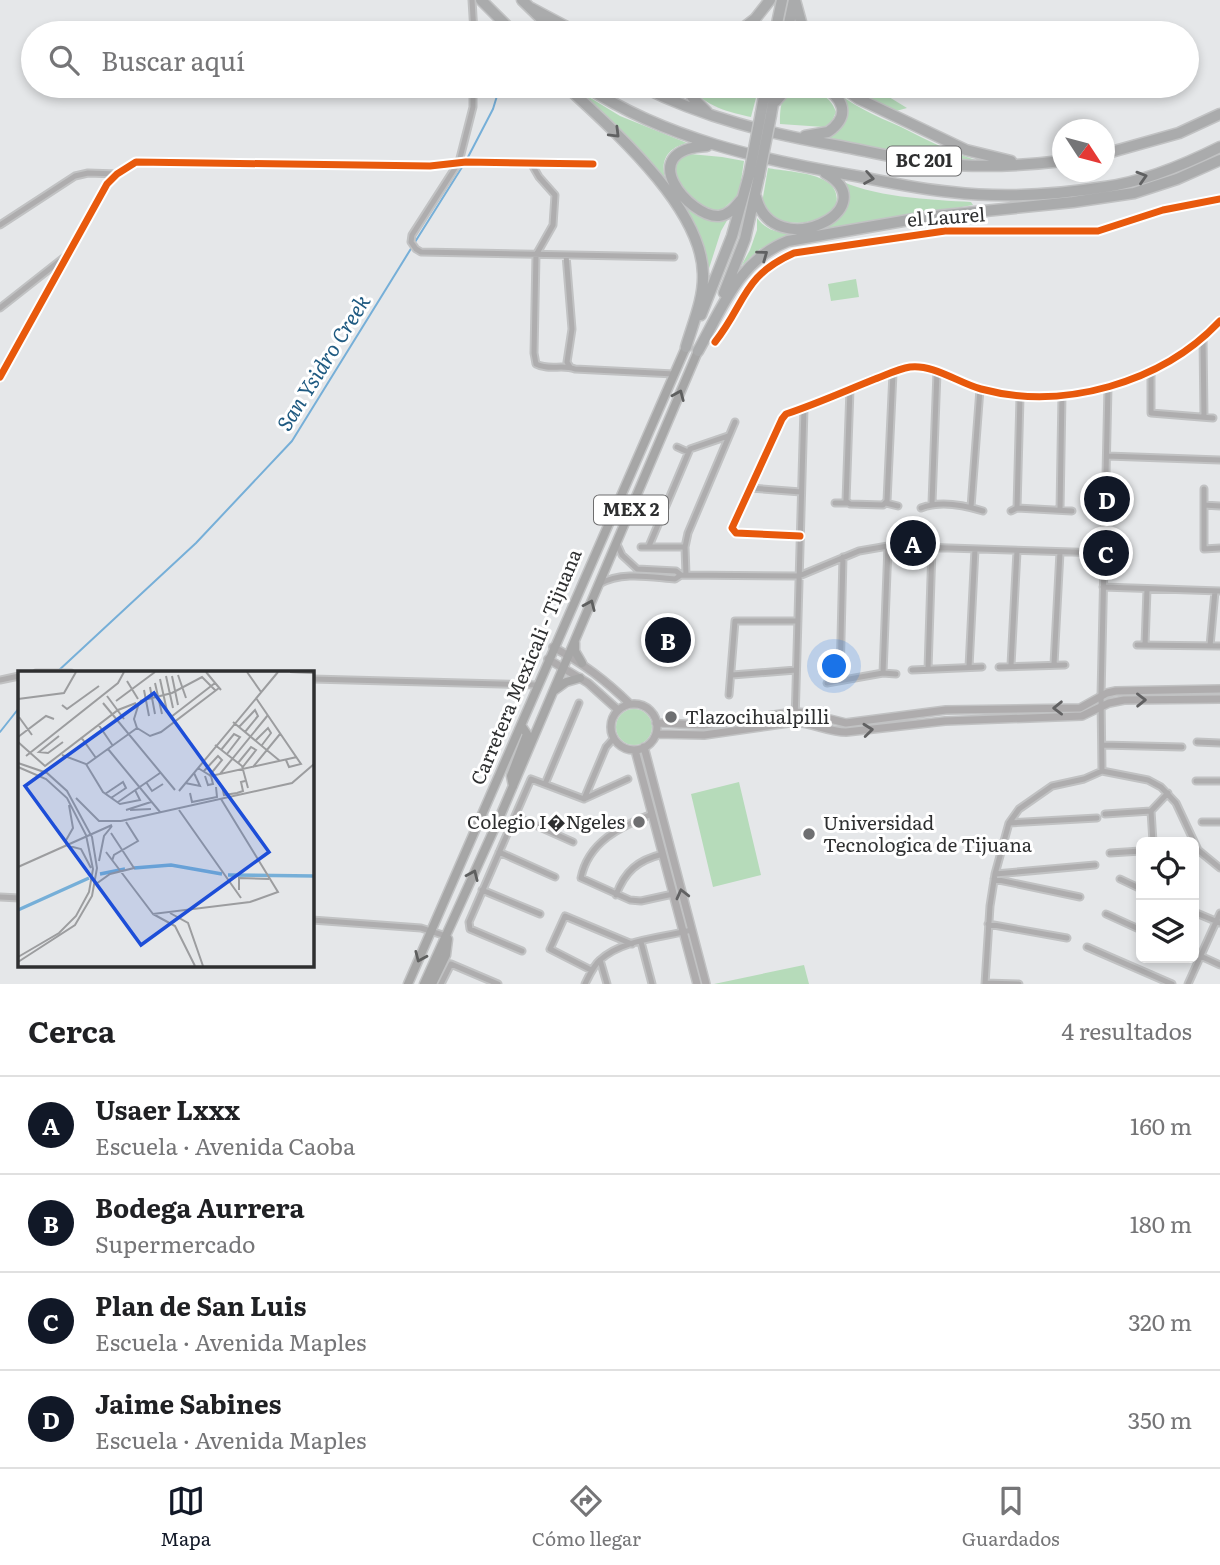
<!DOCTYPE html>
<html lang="es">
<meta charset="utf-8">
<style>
body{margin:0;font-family:Literata,serif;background:#f2f2f2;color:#202124}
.controls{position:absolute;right:21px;bottom:21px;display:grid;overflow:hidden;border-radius:10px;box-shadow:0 4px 10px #0003}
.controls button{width:63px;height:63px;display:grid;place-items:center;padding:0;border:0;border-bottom:2px solid #e0e0e0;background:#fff;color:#202124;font:35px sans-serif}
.compass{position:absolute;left:1052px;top:119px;width:63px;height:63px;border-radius:50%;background:#fff;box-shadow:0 4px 10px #0003;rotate:126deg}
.you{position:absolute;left:835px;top:667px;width:24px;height:24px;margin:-18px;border:5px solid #fff;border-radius:50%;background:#1a73e8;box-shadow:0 0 0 10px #1a73e833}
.badge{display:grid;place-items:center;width:46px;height:46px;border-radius:50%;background:#111827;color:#fff;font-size:23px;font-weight:700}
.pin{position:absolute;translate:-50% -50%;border:4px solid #fff;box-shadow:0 2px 7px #0006}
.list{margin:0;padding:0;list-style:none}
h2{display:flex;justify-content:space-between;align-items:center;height:91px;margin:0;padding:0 28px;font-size:30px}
h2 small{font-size:23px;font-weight:400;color:#757577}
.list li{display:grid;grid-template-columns:46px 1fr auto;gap:21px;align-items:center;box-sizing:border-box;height:98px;padding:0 28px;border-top:2px solid #e0e0e0}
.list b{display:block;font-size:26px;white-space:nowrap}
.list p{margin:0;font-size:23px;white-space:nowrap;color:#757577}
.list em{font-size:23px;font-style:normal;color:#757577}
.icon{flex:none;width:38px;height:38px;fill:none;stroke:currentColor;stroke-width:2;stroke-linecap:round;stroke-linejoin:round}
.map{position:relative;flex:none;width:1220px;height:984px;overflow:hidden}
.search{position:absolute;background:#fff;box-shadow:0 4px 10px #0003;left:21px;right:21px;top:21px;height:77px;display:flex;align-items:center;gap:18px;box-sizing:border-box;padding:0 24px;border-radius:38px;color:#757577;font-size:26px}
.sheet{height:483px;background:#fff}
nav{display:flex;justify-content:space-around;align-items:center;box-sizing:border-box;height:98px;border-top:2px solid #e0e0e0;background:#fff;font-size:19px;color:#757577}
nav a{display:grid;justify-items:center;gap:4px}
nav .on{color:#111827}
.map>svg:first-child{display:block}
.green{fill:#b6dbba}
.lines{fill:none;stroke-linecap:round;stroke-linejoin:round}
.stream{stroke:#76afd8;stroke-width:2}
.street-casing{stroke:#c1c2c3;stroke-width:9}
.secondary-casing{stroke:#c1c2c3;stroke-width:10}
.primary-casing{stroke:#c1c2c3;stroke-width:11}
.highway-casing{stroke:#c1c2c3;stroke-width:13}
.street{stroke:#aeadae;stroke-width:5}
.secondary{stroke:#aeacad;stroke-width:7}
.primary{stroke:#a6a6a6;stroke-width:8}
.highway{stroke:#aaabac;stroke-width:10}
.highway-bridge-casing{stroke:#c1c2c3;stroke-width:13;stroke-linecap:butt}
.highway-bridge{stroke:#aaabac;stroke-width:10}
.cycleway-casing{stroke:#fff;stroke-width:11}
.cycleway{stroke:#e8590c;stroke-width:7}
.oneway{stroke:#606162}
.oneway2{stroke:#5e5f5f}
.oneway3{stroke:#616162}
.poi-dot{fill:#6e6f71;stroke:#fff;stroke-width:2.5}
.labels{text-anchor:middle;stroke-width:6;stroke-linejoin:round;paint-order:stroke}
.shield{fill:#fff;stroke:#6d6d6e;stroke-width:2}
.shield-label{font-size:18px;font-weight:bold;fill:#2e2f30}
.street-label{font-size:19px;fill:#2e2f30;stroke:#fff}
.poi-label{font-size:19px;fill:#2e2f30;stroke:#fff;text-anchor:start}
.water-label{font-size:21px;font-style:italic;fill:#1f5a81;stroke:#fff}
.inset-river{fill:none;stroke:#76afd8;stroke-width:3.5}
.inset-road{fill:none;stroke:#9c9d9f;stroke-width:2}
.view{fill:#1d4ed8;fill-opacity:0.15;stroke:#1d4ed8;stroke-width:3.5}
.inset-edge{fill:none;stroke:#2e2f30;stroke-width:3.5}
</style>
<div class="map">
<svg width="1220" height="984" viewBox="0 0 1220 984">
<rect width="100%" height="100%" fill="#e5e7e9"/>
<path class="green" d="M571 86 620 116 687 143C630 157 690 236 729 217L721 231 705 281 691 222Z
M693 86H759L751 117C732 113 701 106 693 86Z
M824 86H830C850 105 876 116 901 127 929 141 956 155 986 163L907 154 825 137 833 133 844 111Z
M847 86H871L907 108 896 111Z
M805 87C819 92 831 97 836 112L831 123 824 127 780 124C780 103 781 91 805 87Z
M690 154 722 157 744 161 739 194 722 210C701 213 686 192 673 178 675 166 677 157 690 154Z
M768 168C793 173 850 172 834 211 812 225 793 226 769 217L762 203Z
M836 178C868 197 933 200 971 202L973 205 782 239 760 249 741 266 750 250 757 230V218C779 247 814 225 841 215Z
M856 279 859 297 831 301 828 284Z
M616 727a18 18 0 1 1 36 0a18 18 0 1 1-36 0Z
M739 782 761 875 713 887 691 794Z
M804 965 809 984H714Z"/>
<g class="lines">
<path class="stream" d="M467 159 493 109 500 86
M415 242 464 164
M57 672 196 543 292 441 412 247
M0 732 19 708"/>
<g class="street-casing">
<path id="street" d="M472 0 474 33
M473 86V107L459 162 412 235 411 242 416 249 421 252 674 257
M531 163 539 177 555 195 553 225 536 255 534 353 536 364C549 371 562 364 575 369L674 374
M0 225 75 176 88 173 117 174
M566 255 572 329 567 362 570 367
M0 308 66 256
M1203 338 1204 417
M715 342C746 303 742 276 794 253L945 231H1098L1163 210 1220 199
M1151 372V413L1213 418
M0 377 107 184 117 174 136 162 430 166 466 162 593 164
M850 389 846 501 850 504 883 505 887 501 893 373
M677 447 688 452
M1107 456 1220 460
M750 488 801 492
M1204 489V549L1220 548
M835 503H848
M886 503 898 506
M932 503 937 372
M1204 505 1220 506
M971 507 980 389
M921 508C940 500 964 505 983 511
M1017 508 1020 397
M1060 510 1062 395
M1011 511 1017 508 1072 511
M800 536 736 533 732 528 782 419 786 414C816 404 845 391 875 379 886 375 898 369 910 367 933 364 959 383 981 389 1063 411 1162 383 1220 321
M617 544 622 555 637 569 676 571 681 575
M649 546 690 449 728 436
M641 547H685
M686 575 685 547 688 533 735 422
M599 584C622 571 650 577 675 579L681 575 799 576 859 551 888 546 1104 553
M1103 587 1220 591
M1137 645 1220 646
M1145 645 1147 589
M1210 646 1215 591
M1054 664 1060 552
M1011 665 1017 551
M969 667 975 549
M999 667 1065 665
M928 669 932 548
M912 670 982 667
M36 673H71
M883 673 888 546
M732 675 796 670
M312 679 537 685
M840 679 843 557
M0 680 19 676
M827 683 883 673 896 674
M729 695 735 621H798
M795 722 804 408
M1197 742 1220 743
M1102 745 1182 747
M1102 771 1101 696 1108 387
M1102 771 1148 780 1161 787 1176 803 1198 850 1220 868
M1196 781H1220
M545 784 579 703
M584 799 606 747 614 738
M584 799 628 779
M652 814C621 826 588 842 581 878L630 900 641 901 673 894
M1105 814 1151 811
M515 816 573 842
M1202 822H1220
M1009 823 1097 818
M1153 842 1151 811 1168 793
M499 852 555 877
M1110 853 1141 851
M995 874 1095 865
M994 879 1080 897
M1120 879 1141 889
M482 890 540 914
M616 895C625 871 638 860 663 854
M0 897 19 898
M1194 912 1220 923
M1106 914 1141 930
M312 920 421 928 446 936
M988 924 1067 938
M641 942 652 984
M1087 947 1172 984
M522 951 470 929 469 922 531 779 584 799
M1194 953 1220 965
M600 960 607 984
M591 970 550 949 565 916 632 944
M985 983 1019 984
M441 984 451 964 498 984
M585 984C589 976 593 966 600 960 623 939 662 938 691 930
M985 984 990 906 995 874 1009 823 1019 809 1052 786 1084 779 1102 771
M1188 984 1220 913"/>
</g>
<g class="secondary-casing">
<path id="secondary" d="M553 647C584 664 605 680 630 704
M548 659 588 683 618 710
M611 727a23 23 0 1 1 46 0a23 23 0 1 1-46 0Z
M656 723 704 725 795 712 806 713 846 723 946 710 1080 708 1107 693 1116 691 1220 689
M656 734 704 735 795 722C813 723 829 732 846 732L945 721 1082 716 1109 703 1124 700 1220 699
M644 747 706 984
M635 750 697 984"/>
</g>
<g class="primary-casing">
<path id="primary" d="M575 643V651L582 663
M555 690 566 682 580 678
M513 786 511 776 527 734 521 725
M408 984 686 347
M424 984 501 814 698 351
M432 984 446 955 448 939 446 936"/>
</g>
<g class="highway-casing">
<path id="highway" d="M481 0 514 33
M522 0 556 33
M795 0 804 33
M531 8 578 33
M737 33 755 19 770 0
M775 33 782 0
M787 33 794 0
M566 86C612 129 702 207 703 274 704 298 693 323 686 347
M585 86C666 139 762 160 856 176 887 182 919 189 951 192 1001 198 1055 195 1105 187 1142 182 1186 164 1220 147
M641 86C704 118 771 134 840 146 871 152 903 160 934 163 977 168 1020 166 1062 161
M686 86 693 98 707 112
M840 86 859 99 966 150 1011 161
M776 101 789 86
M761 113 766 86
M771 115 776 86
M805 136 828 132C852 115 843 97 821 86
M707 146C632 150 690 218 719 216 729 215 735 207 741 200
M1104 154 1179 133 1220 114
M756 197C773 265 888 209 825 173
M724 293 745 239 759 176
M701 315 732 236 749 175
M698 351C722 308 739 260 788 241L926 217 1073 202 1134 193 1177 179 1220 160"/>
</g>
<use href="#street" class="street"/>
<use href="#secondary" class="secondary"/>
<use href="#primary" class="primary"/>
<use href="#highway" class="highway"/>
<g class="highway-bridge-casing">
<path id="highway-bridge" d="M749 175 761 113
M759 176 771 115"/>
</g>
<use href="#highway-bridge" class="highway-bridge"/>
<g class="cycleway-casing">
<path id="cycleway" d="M715 342C746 303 742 276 794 253L945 231H1098L1163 210 1220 199
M0 377 107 184 117 174 136 162 430 166 466 162 593 164
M800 536 736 533 732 528 782 419 786 414C816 404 845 391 875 379 886 375 898 369 910 367 933 364 959 383 981 389 1063 411 1162 383 1220 321"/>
</g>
<use href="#cycleway" class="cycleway"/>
</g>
<defs><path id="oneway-chevron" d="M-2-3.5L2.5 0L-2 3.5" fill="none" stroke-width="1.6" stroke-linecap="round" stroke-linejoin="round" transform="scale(1.75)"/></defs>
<g class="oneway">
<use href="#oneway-chevron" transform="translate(615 133) rotate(45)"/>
<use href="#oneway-chevron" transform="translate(1142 177) rotate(-17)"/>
<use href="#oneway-chevron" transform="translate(869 178) rotate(10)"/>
<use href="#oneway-chevron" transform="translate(763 255) rotate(-36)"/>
</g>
<g class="oneway2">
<use href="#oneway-chevron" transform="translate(679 395) rotate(-67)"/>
<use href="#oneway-chevron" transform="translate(590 605) rotate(-66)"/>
<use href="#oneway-chevron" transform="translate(473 875) rotate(-66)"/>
<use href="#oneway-chevron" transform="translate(420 957) rotate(114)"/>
</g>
<g class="oneway3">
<use href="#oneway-chevron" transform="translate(1141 700) rotate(-1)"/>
<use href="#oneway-chevron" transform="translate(1058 708) rotate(179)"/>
<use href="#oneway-chevron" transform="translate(868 730) rotate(-6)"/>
<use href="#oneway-chevron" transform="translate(682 894) rotate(-104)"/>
</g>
<g class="poi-dot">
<circle cx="671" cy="717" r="7"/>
<circle cx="639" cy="822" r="7"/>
<circle cx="809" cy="834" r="7"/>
</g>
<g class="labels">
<g class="shield">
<rect x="887" y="146.5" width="74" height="29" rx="5"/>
<rect x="594" y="495.5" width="74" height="29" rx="5"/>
</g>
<g class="shield-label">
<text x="924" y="167">BC 201</text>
<text x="631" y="516">MEX 2</text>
</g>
<g class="street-label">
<text transform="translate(946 217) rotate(-4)" y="7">el Laurel</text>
<text transform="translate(526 667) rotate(-67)" y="7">Carretera Mexicali - Tijuana</text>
</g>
<g class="poi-label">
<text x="685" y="724">Tlazocihualpilli</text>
<text x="625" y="829" text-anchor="end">Colegio I�Ngeles</text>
<text x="823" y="830">Universidad<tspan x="823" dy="22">Tecnologica de Tijuana</tspan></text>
</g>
<g class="water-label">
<text transform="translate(324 363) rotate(-58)" y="7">San Ysidro Creek</text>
</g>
</g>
<g transform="translate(18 671)">
<rect width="296" height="296" fill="#e5e7e9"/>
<path class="inset-river" d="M116 197 153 194 204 203M82 203 107 198M210 204 296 205M0 239 71 207"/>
<path class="inset-road" d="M188 1 203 19M229 1 243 21M272 1 296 2M160 4 168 27M148 5 155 37M154 5 160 34M142 8 149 40M109 10 120 28M137 12 144 43M132 16 137 43M126 19 131 45M89 25 106 48M238 27 283 93 271 96 268 89M0 28 46 22 58 1M98 30 137 1M122 30 154 22 184 6 198 20M85 32 157 119M44 34 49 38 81 15M1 46 14 64M153 46 197 12M215 51 262 90M80 53 95 75M221 56 237 39 240 45 227 61M119 57 132 65 143 61 201 17M119 57 116 48 121 32M41 65 21 81 30 82 45 71M0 66 28 45 36 48M63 66 78 87M238 69 250 57 253 62 244 74M0 71 27 95 100 39 118 32M197 74 224 95 230 117M90 78 142 141M203 79 216 63 222 66 209 83M44 84 68 93 85 121 102 133 122 129 117 119M8 85 100 12 106 1M0 92 29 102 49 120 74 166 79 197 74 225 57 254 0 291M220 92 233 76 238 79 224 97M69 93 119 57M0 96 28 108 49 127 68 164 75 198 71 221 58 245 41 262 0 286M235 96 262 63M180 97 193 105 279 86M185 101 200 85 204 89 191 105M202 103 250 44M187 105 190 114 195 113 193 105M128 111 134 120 145 113M167 112 182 115 176 102M204 115 206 124 219 122 225 120 223 111 227 110M161 120 260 1M172 122 174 131 199 126 198 116M87 123 105 111 108 117 93 127M58 127 81 150H103M100 131 142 102M108 139 133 131M112 139 133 138M161 139 223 227M103 150 274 112 296 93M47 171 55 157 51 134M47 174 63 178 73 197M88 181 135 243 232 231 260 221 203 128M81 190 86 165 94 155M94 190 96 184 120 170 108 151M0 196 94 154M78 213 92 203 116 197 93 162M221 219V207L251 208M152 242 170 252 185 295M135 243 157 255 177 295"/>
<path class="view" d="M136 22 251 181 123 274 7 115Z"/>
<rect width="296" height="296" class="inset-edge"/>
</g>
</svg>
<div class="controls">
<button><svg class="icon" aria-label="locate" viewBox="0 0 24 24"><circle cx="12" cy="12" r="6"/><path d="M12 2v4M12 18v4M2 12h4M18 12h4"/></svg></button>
<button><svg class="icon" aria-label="layers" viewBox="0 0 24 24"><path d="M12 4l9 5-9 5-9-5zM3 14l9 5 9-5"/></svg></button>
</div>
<svg class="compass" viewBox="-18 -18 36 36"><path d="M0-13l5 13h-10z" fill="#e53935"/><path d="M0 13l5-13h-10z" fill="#757577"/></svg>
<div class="you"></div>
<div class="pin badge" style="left:913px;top:543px">A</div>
<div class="pin badge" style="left:668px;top:640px">B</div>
<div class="pin badge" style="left:1106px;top:553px">C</div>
<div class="pin badge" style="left:1107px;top:499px">D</div>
<div class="search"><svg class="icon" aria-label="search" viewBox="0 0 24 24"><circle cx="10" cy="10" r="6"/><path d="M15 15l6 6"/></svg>Buscar aquí</div>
</div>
<section class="sheet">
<h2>Cerca<small>4 resultados</small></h2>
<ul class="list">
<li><span class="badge">A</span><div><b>Usaer Lxxx</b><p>Escuela · Avenida Caoba</p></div><em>160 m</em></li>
<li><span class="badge">B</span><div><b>Bodega Aurrera</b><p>Supermercado</p></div><em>180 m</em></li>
<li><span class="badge">C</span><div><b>Plan de San Luis</b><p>Escuela · Avenida Maples</p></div><em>320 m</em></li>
<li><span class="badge">D</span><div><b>Jaime Sabines</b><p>Escuela · Avenida Maples</p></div><em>350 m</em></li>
</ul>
</section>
<nav>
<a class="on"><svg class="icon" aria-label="map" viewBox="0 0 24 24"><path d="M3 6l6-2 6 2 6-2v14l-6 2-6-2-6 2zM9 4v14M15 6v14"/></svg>Mapa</a>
<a><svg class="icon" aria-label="directions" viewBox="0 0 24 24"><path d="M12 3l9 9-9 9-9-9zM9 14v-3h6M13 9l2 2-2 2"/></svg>Cómo llegar</a>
<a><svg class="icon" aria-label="saved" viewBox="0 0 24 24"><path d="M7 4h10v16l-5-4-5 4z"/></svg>Guardados</a>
</nav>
